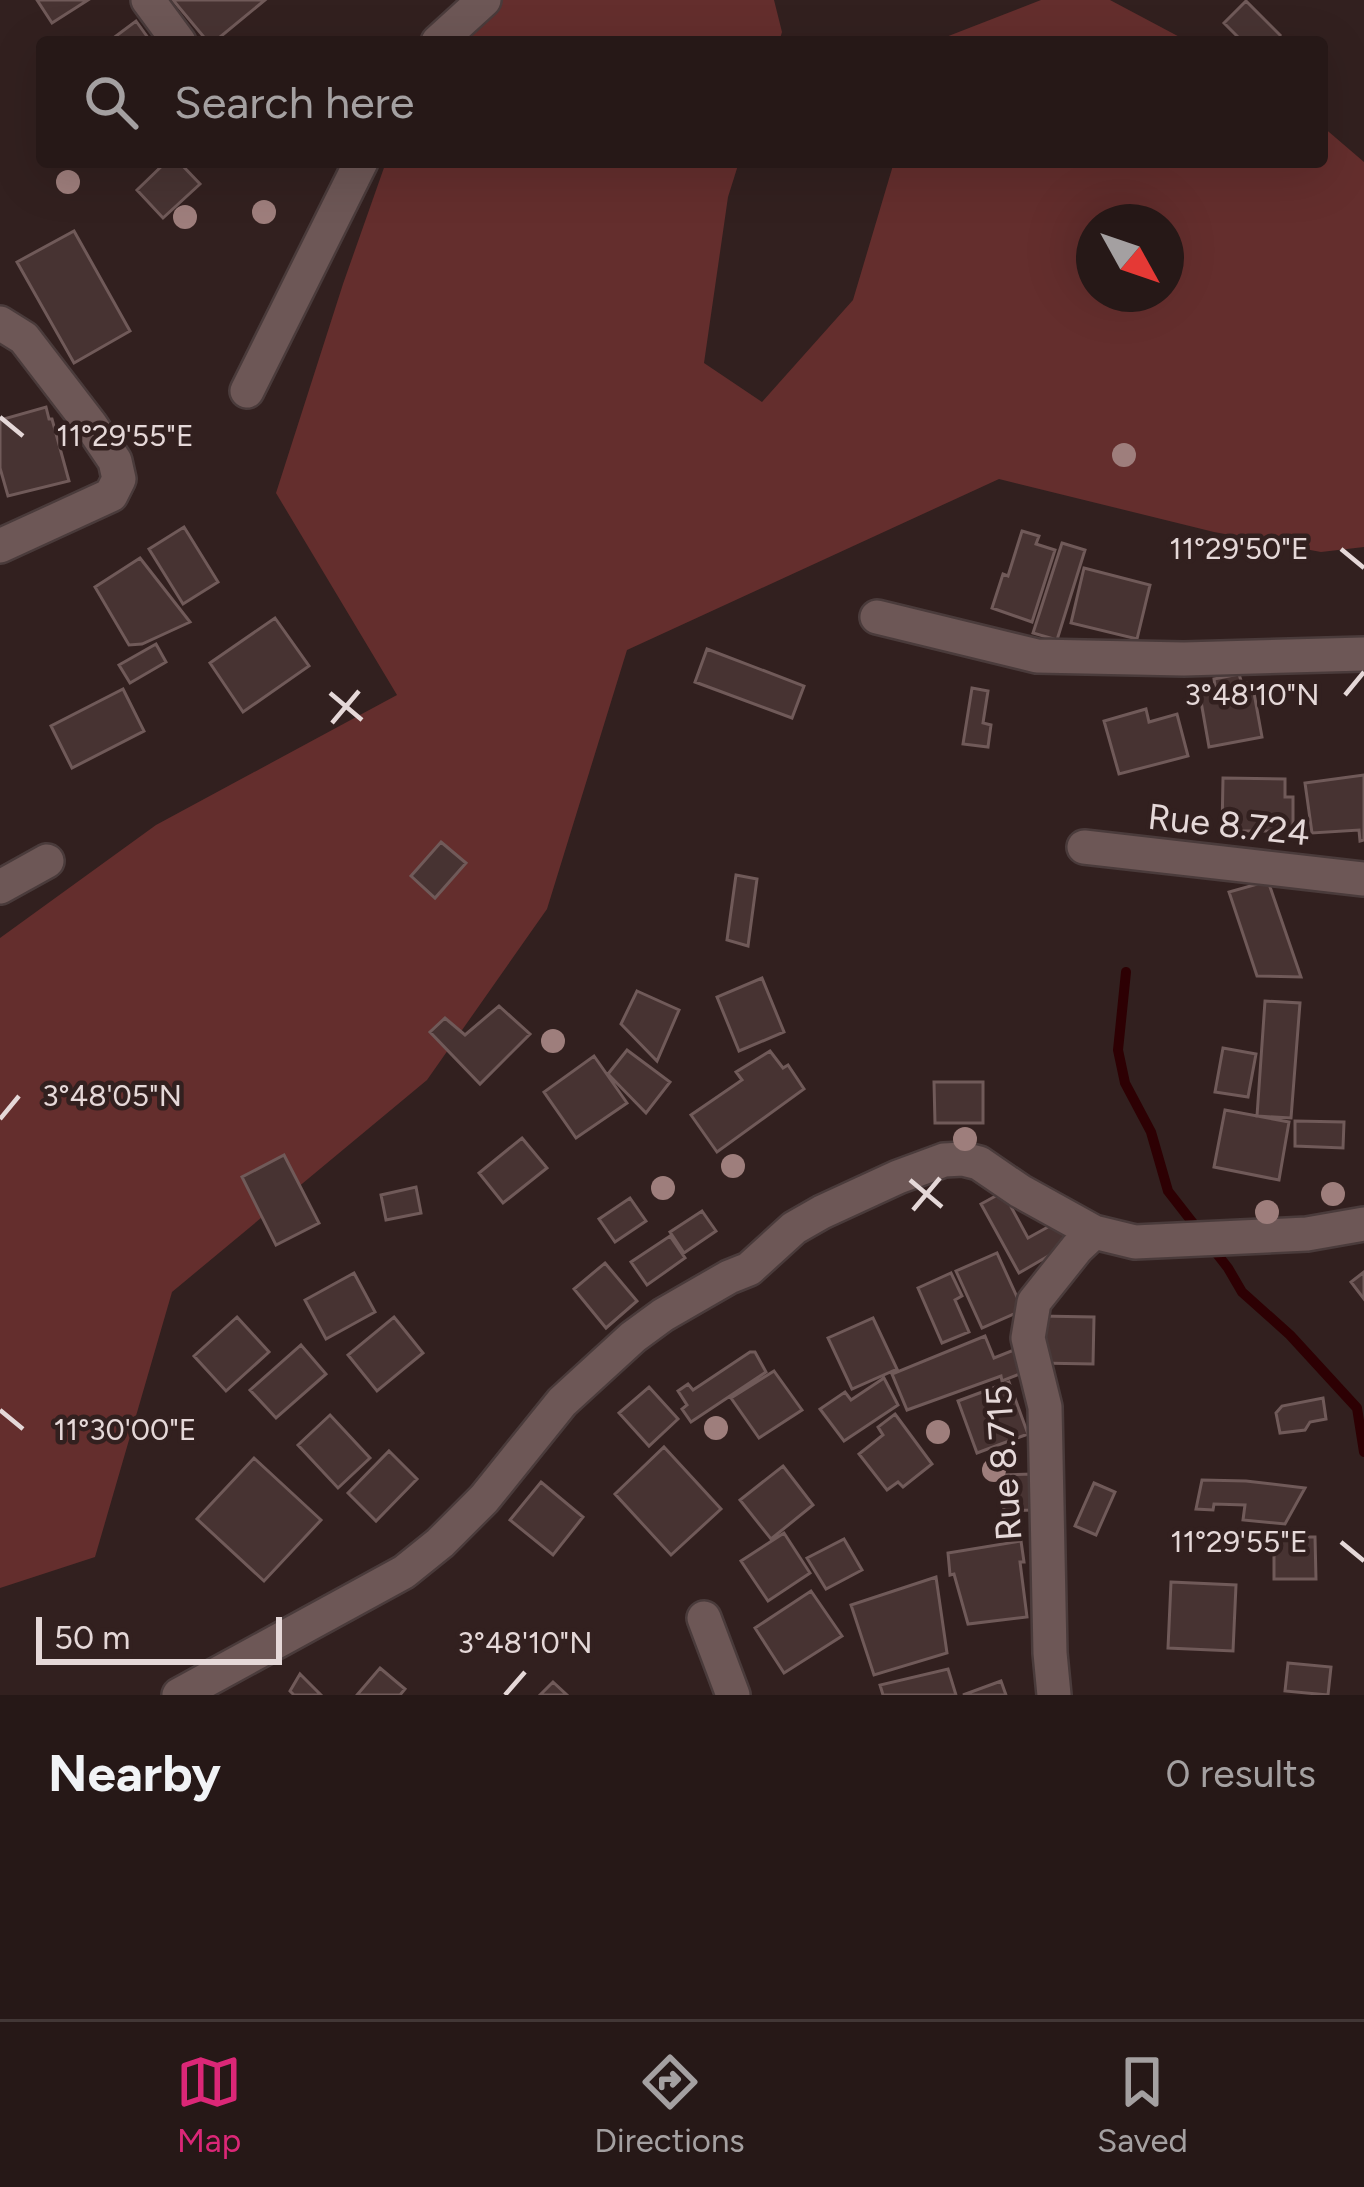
<!DOCTYPE html>
<meta charset="utf-8">
<style>
body{margin:0;font-family:Figtree,sans-serif;background:#2e2120;color:#f1f3f6}
.compass{position:absolute;left:1076px;top:204px;width:108px;height:108px;border-radius:50%;background:#261817;box-shadow:0 12px 48px #0002;rotate:130deg}
.scale{position:absolute;left:36px;bottom:30px;width:246px;box-sizing:border-box;padding-left:12px;border:6px solid #e5d8d8;border-top:0;font-size:33px;line-height:42px;white-space:nowrap;color:#e5d8d8;-webkit-text-stroke:9px #32201f;paint-order:stroke}
.list{margin:0;padding:0;list-style:none}
h2{display:flex;justify-content:space-between;align-items:center;height:156px;margin:0;padding:0 48px;font-size:51px}
h2 small{font-size:39px;font-weight:400;color:#a4a0a1}
.icon{flex:none;width:66px;height:66px;fill:none;stroke:currentColor;stroke-width:2;stroke-linecap:round;stroke-linejoin:round}
.map{position:relative;flex:none;width:1364px;height:1695px;overflow:hidden}
.search{position:absolute;background:#261817;box-shadow:0 12px 48px #0002;left:36px;right:36px;top:36px;height:132px;display:flex;align-items:center;gap:30px;box-sizing:border-box;padding:0 42px;border-radius:12px;color:#a4a0a1;font-size:45px}
.sheet{height:324px;background:#261817}
nav{display:flex;justify-content:space-around;align-items:center;box-sizing:border-box;height:168px;border-top:3px solid #423736;background:#261817;font-size:33px;color:#a4a0a1}
nav a{display:grid;justify-items:center;gap:6px}
nav .on{color:#db2777}
.map>svg:first-child{display:block}
.green{fill:#642e2d;fill-rule:evenodd}
.lines{fill:none;stroke-linecap:round;stroke-linejoin:round}
.stream{stroke:#2d0003;stroke-width:10}
.building{fill:#473332;stroke:#705a59;stroke-width:3}
.street-casing{stroke:#4a3b3b;stroke-width:38}
.street{stroke:#6d5756;stroke-width:33}
.tree{fill:#9e7e7c}
.ticks{fill:none;stroke:#e5d8d8;stroke-width:4.5}
.labels{text-anchor:middle;stroke-width:9;stroke-linejoin:round;paint-order:stroke}
.street-label{font-size:36px;fill:#e5d8d8;stroke:#32201f}
.ticks-label{font-size:30px;text-anchor:middle;fill:#e5d8d8;stroke:#32201f;stroke-width:9;stroke-linejoin:round;paint-order:stroke}
</style>
<div class="map">
<svg width="1364" height="1695" viewBox="0 0 1364 1695">
<rect width="100%" height="100%" fill="#32201f"/>
<path class="green" d="M498 0H774L782 32 779 42H466Z
M1041 0H1110L1189 42H933Z
M1322 126 1364 162V547L1321 552 1214 532 999 479 627 650 547 909 427 1080 172 1292 95 1557 0 1588V938L156 825 397 695 276 493 343 284 386 162H739L728 197 704 363 762 402 853 300 894 162H1322ZM1094 222H1166V294H1094Z"/>
<g class="lines">
<path class="stream" d="M1126 972 1118 1050 1125 1083 1151 1132 1168 1191 1228 1268 1242 1292 1290 1335 1357 1408 1364 1452"/>
</g>
<path class="building" d="M37 0H88L52 23Z
M173 0H265L214 42H208Z
M1246 1 1280 35 1274 42H1243L1224 23Z
M136 21 151 42H108Z
M166 162H179L200 184 163 218 137 190Z
M74 231 130 331 74 363 17 262Z
M46 407 49 419H52L69 481 8 496 0 468V420Z
M184 527 218 582 183 604 149 549Z
M1022 531 1039 536 1036 544 1055 550 1032 622 992 608 1003 574 1008 576Z
M1062 543 1085 550 1057 640 1033 633Z
M140 558 190 622 142 644 129 645 95 587Z
M1084 568 1150 585 1137 639 1071 623Z
M275 618 309 666 243 712 210 663Z
M156 644 166 662 130 683 119 665Z
M707 649 804 686 792 718 695 682Z
M1239 674 1242 684 1252 682 1262 737 1209 747 1199 690 1215 686 1214 679Z
M972 688 988 691 983 723 991 725 988 747 963 744Z
M123 689 144 731 72 768 51 726Z
M1146 709 1149 722 1177 714 1188 756 1119 774 1104 721Z
M1364 775V840L1360 841 1359 830 1312 833 1305 783Z
M1223 778 1285 779V797H1293V831H1222Z
M441 842 466 863 435 898 411 876Z
M736 875 757 879 748 946 727 940Z
M1268 881 1301 977 1257 976 1229 892Z
M762 978 784 1032 739 1051 717 997Z
M637 991 679 1010 657 1061 621 1024Z
M1265 1001 1300 1003 1291 1118 1257 1116Z
M499 1006 530 1034 480 1084 430 1032 445 1018 465 1035Z
M1223 1048 1256 1054 1248 1097 1215 1092Z
M627 1050 670 1082 646 1113 608 1074Z
M770 1051 783 1068 788 1065 804 1089 717 1152 691 1115 742 1080 736 1072Z
M594 1056 627 1103 576 1138 544 1092Z
M934 1082H983V1123H935Z
M1225 1110 1289 1122 1279 1180 1214 1167Z
M1295 1121 1344 1122 1343 1148 1295 1146Z
M522 1138 547 1168 503 1203 479 1173Z
M284 1155 319 1223 276 1245 242 1177Z
M416 1187 421 1213 386 1220 381 1195Z
M1003 1192 1028 1238 1057 1222 1069 1244 1019 1273 981 1204Z
M630 1198 646 1221 615 1242 599 1219Z
M702 1211 716 1231 684 1253 670 1232Z
M670 1236 685 1258 647 1285 631 1262Z
M997 1253 1023 1310 982 1328 956 1271Z
M605 1263 637 1301 606 1328 574 1289Z
M1364 1272V1299L1351 1282Z
M354 1273 375 1312 326 1339 305 1300Z
M951 1273 962 1296 955 1300 969 1332 942 1343 918 1288Z
M1039 1316 1094 1317 1093 1364 1038 1363Z
M237 1317 269 1352 226 1391 194 1356Z
M394 1317 423 1353 377 1391 348 1355Z
M873 1318 897 1369 852 1389 828 1338Z
M985 1336 994 1358 1019 1348 1027 1371 1002 1381 1001 1376 907 1410 892 1374Z
M301 1345 326 1374 276 1418 250 1390Z
M750 1352H755L766 1372 691 1422 682 1409 687 1405 678 1391 688 1384 693 1390Z
M774 1371 802 1410 759 1438 731 1398Z
M884 1378 898 1405 844 1441 820 1409 845 1392 851 1400Z
M1009 1382 1028 1434 977 1453 958 1401Z
M649 1387 678 1419 649 1446 619 1413Z
M1323 1398 1326 1419 1310 1422 1305 1430 1280 1433 1276 1413 1282 1406Z
M895 1414 932 1464 903 1487 898 1482 887 1490 859 1454 883 1435 878 1427Z
M330 1415 370 1458 338 1488 298 1445Z
M664 1447 721 1509 671 1555 615 1494Z
M389 1451 417 1479 376 1521 348 1493Z
M254 1458 321 1520 264 1581 197 1519Z
M783 1466 813 1505 771 1539 740 1500Z
M1032 1474 1033 1510 1004 1511 1002 1475Z
M1202 1480 1246 1481 1305 1488 1285 1524 1243 1520 1245 1505 1214 1504 1213 1510 1196 1509Z
M541 1482 583 1517 553 1555 510 1520Z
M1094 1483 1115 1492 1096 1535 1075 1526Z
M784 1533 810 1573 768 1601 741 1561Z
M1274 1537H1315L1316 1579H1274Z
M844 1539 862 1570 826 1589 807 1558Z
M1021 1541 1024 1562H1020L1027 1617 968 1624 954 1574 950 1575 948 1553Z
M936 1577 947 1653 874 1675 851 1605Z
M1171 1582 1236 1585 1233 1651 1168 1648Z
M811 1591 842 1636 784 1673 755 1628Z
M1288 1663 1331 1667 1328 1695 1285 1691Z
M380 1668 405 1689 400 1695H357Z
M948 1669 956 1695H883L880 1685Z
M300 1674 321 1695H294L290 1691Z
M1001 1681 1006 1695H963Z
M553 1682 567 1695H540Z"/>
<g class="lines">
<g class="street-casing">
<path id="street" d="M148 0 179 42
M438 42 484 0
M0 323 24 338 90 424 115 461 119 479 111 495 0 546
M247 391 361 162
M877 617 1037 656 1184 659 1364 654
M1084 847 1364 879
M0 887 47 861
M704 1618 733 1695
M179 1695 404 1572 440 1543 484 1499 562 1402 633 1337 663 1315 729 1277 749 1269 794 1228 822 1212 898 1177 944 1160 963 1159 979 1163 1020 1191 1094 1232
M1054 1695 1050 1653 1045 1407 1028 1338 1034 1302 1077 1248 1094 1232 1135 1242 1307 1234 1364 1224"/>
</g>
<use href="#street" class="street"/>
</g>
<g class="tree">
<circle cx="68" cy="182" r="12"/>
<circle cx="264" cy="212" r="12"/>
<circle cx="185" cy="217" r="12"/>
<circle cx="1124" cy="455" r="12"/>
<circle cx="553" cy="1041" r="12"/>
<circle cx="965" cy="1139" r="12"/>
<circle cx="733" cy="1166" r="12"/>
<circle cx="663" cy="1188" r="12"/>
<circle cx="1333" cy="1194" r="12"/>
<circle cx="1267" cy="1212" r="12"/>
<circle cx="716" cy="1428" r="12"/>
<circle cx="938" cy="1432" r="12"/>
<circle cx="994" cy="1470" r="12"/>
</g>
<path class="ticks" d="M0 417 23 436M1341 549 1364 568M330 693 362 720M1345 695 1364 672M332 723 359 691M0 1119 19 1096M910 1180 942 1207M913 1210 940 1178M0 1410 23 1429M1341 1542 1364 1561M505 1695 525 1672"/>
<g class="labels">
<g class="street-label">
<text transform="translate(1229 824) rotate(6)" y="13">Rue 8.724</text>
<text transform="translate(1003 1463) rotate(-94)" y="13">Rue 8.715</text>
</g>
</g>
<g class="ticks-label">
<text x="125" y="446">11°29'55"E</text>
<text x="1239" y="559">11°29'50"E</text>
<text x="1252" y="705">3°48'10"N</text>
<text x="112" y="1106">3°48'05"N</text>
<text x="125" y="1440">11°30'00"E</text>
<text x="1239" y="1552">11°29'55"E</text>
<text x="525" y="1653">3°48'10"N</text>
</g>
</svg>
<svg class="compass" viewBox="-18 -18 36 36"><path d="M0-13l5 13h-10z" fill="#e53935"/><path d="M0 13l5-13h-10z" fill="#a4a0a1"/></svg>
<div class="scale">50 m</div>
<div class="search"><svg class="icon" aria-label="search" viewBox="0 0 24 24"><circle cx="10" cy="10" r="6"/><path d="M15 15l6 6"/></svg>Search here</div>
</div>
<section class="sheet">
<h2>Nearby<small>0 results</small></h2>
<ul class="list">
</ul>
</section>
<nav>
<a class="on"><svg class="icon" aria-label="map" viewBox="0 0 24 24"><path d="M3 6l6-2 6 2 6-2v14l-6 2-6-2-6 2zM9 4v14M15 6v14"/></svg>Map</a>
<a><svg class="icon" aria-label="directions" viewBox="0 0 24 24"><path d="M12 3l9 9-9 9-9-9zM9 14v-3h6M13 9l2 2-2 2"/></svg>Directions</a>
<a><svg class="icon" aria-label="saved" viewBox="0 0 24 24"><path d="M7 4h10v16l-5-4-5 4z"/></svg>Saved</a>
</nav>
